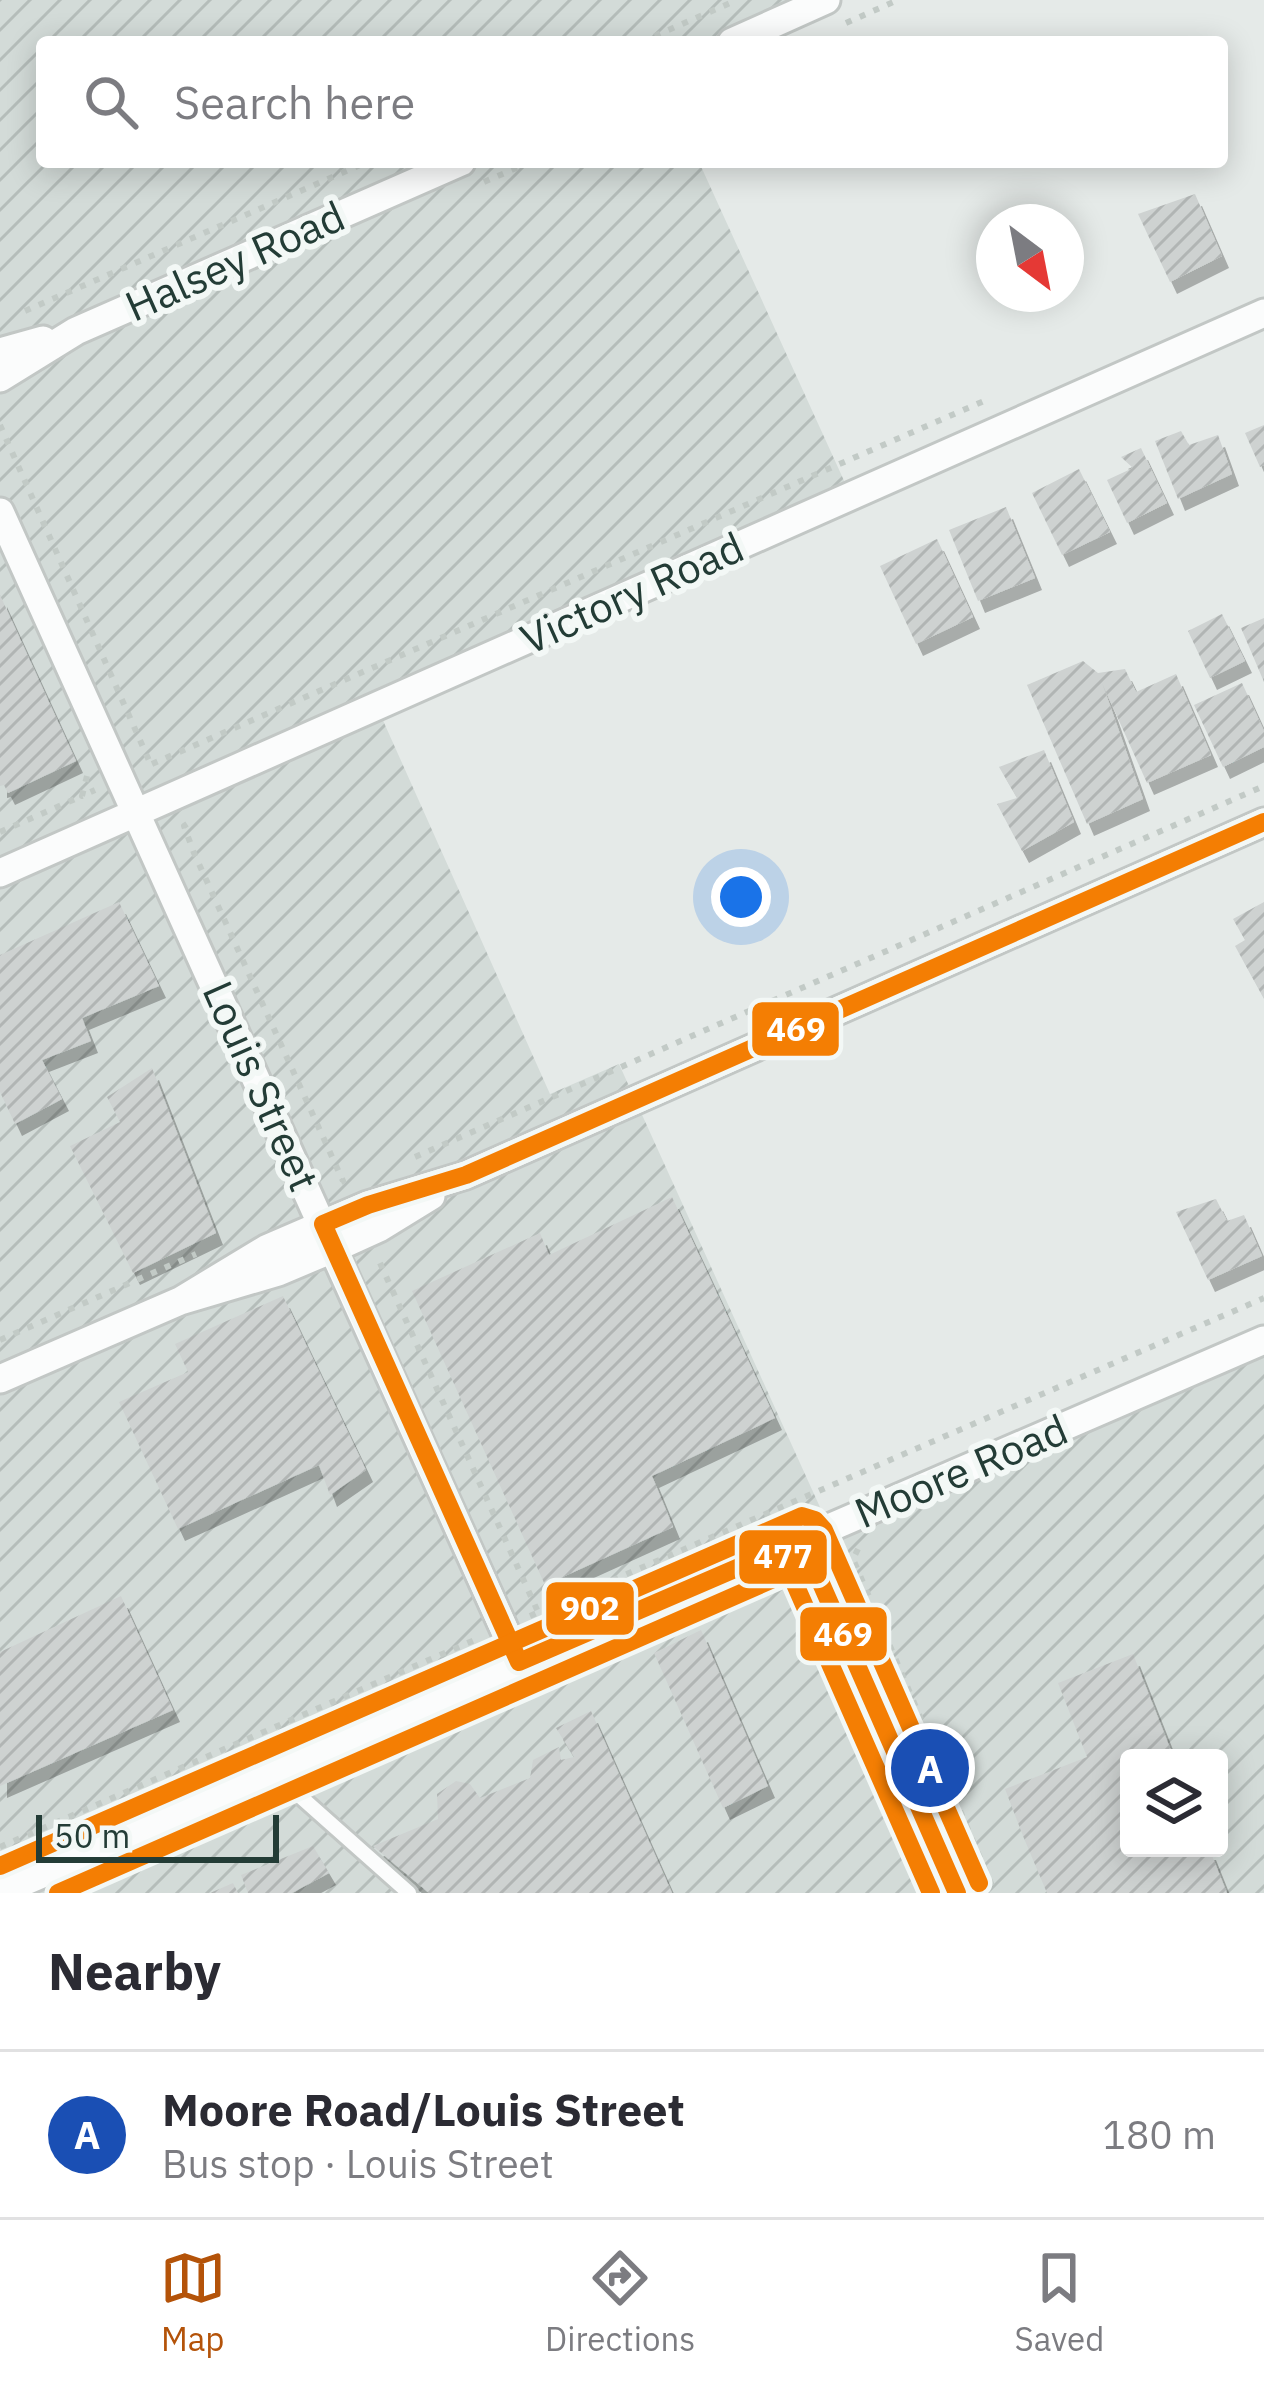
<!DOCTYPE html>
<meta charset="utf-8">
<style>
body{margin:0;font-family:"IBM Plex Sans",sans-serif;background:#f7f7f7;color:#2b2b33}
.controls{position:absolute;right:36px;bottom:36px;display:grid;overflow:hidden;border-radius:12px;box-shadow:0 6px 30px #0003}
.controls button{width:108px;height:108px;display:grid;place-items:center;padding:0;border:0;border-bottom:3px solid #e1e1e2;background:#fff;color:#2b2b33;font:60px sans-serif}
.compass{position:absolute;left:976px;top:204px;width:108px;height:108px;border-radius:50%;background:#fff;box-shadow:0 6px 30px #0003;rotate:148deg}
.scale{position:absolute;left:36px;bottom:30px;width:243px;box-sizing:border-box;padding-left:12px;border:6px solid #233c36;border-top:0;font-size:33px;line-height:42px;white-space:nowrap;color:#233c36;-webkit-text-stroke:9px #f3f8f6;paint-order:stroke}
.you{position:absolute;left:741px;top:897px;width:42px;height:42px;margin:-30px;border:9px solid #fff;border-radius:50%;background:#1a73e8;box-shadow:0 0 0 18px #1a73e833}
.badge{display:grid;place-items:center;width:78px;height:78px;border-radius:50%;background:#b45309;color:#fff;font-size:39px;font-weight:700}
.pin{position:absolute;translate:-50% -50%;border:6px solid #fff;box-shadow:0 3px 12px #0006}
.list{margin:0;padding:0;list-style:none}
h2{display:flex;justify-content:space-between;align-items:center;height:156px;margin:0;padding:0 48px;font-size:51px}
h2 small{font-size:39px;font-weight:400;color:#7c7c81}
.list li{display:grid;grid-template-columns:78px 1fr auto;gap:36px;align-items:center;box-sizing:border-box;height:168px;padding:0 48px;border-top:3px solid #e1e1e2}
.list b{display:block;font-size:45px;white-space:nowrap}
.list p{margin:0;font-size:39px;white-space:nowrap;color:#7c7c81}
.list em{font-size:39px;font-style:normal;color:#7c7c81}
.icon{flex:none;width:66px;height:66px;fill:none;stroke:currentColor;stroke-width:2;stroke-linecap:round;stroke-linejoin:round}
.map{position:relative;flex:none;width:1264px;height:1893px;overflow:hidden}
.search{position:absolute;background:#fff;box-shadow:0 6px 30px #0003;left:36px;right:36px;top:36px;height:132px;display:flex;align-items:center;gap:30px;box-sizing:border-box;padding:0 42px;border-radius:12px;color:#7c7c81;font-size:45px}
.sheet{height:324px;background:#fff}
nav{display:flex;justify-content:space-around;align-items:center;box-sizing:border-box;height:168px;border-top:3px solid #e1e1e2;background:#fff;font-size:33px;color:#7c7c81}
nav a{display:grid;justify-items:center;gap:6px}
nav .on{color:#b45309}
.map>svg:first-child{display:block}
.industrial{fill:url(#industrial-furrows);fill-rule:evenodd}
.building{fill:url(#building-hatch);filter:url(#shadow)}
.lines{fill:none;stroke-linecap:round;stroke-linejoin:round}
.service-casing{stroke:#c2c7c5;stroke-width:20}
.minor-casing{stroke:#c2c7c5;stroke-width:33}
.path{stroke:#c2cac6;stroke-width:6;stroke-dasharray:6 9;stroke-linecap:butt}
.service{stroke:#fbfcfc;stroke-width:14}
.minor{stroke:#fbfcfc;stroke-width:27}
.bus-1-casing{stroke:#f3f8f6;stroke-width:27}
.bus-2-casing{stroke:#f3f8f6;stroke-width:27}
.bus-3-casing{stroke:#f3f8f6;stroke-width:27}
.bus-1{stroke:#f47e03;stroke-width:18}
.bus-2{stroke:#f47e03;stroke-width:18}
.bus-3{stroke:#f47e03;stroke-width:18}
.labels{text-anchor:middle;stroke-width:12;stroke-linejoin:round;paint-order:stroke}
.street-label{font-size:42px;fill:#233c36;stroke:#f3f8f6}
.line-badge{stroke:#f3f8f6;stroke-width:4.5}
.badge-label{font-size:33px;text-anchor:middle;font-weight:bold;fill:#fff}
</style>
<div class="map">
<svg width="1264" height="1893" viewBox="0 0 1264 1893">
<defs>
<pattern id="industrial-furrows" width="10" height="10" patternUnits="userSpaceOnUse" patternTransform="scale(3)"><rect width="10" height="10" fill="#d3dbd8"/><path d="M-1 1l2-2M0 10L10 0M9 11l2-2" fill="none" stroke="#b5bdba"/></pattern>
<pattern id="building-hatch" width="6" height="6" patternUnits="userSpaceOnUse" patternTransform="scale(3)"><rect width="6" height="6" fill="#ced2d1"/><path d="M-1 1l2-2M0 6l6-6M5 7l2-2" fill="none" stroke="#b1b5b4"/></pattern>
<filter id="shadow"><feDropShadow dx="7" dy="12" stdDeviation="0" flood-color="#0004"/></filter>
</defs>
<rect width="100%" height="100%" fill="#e5eae8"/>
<path class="industrial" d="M0 0H826L732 42H42V162H699L851 496 377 707 550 1094 619 1064 829 1527 1264 1340V1893H0ZM1129 1758H1219V1848H1129Z"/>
<path class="building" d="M1195 194 1222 256 1170 282 1138 214Z
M1264 425V465L1260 467 1245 433Z
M1181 431 1189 445 1218 435 1232 474 1178 499 1155 441Z
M1141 448 1167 503 1127 523 1107 480 1133 468 1121 457Z
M1079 469 1110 532 1062 555 1032 493Z
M1006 507 1035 578 978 601 949 530Z
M937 539 973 617 916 644 880 566Z
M0 595 76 761 8 793 4 785 0 786Z
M1222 614 1245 661 1210 678 1188 631Z
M1264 618V682L1241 628Z
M1083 661 1098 673 1125 669 1136 692 1176 674 1211 755 1147 783 1102 683 1143 799 1087 824 1027 685Z
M1242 683 1264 731V747L1223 767 1194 705Z
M1044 750 1074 822 1022 851 997 804 1017 798 999 767Z
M119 902 159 986 82 1018 91 1041 42 1060 62 1099 15 1124 0 1092V955Z
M1264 902V999L1235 946 1245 940 1233 919Z
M152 1068 216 1233 133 1273 70 1146 120 1122 107 1097Z
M672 1197 775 1418 652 1476 673 1527 545 1585 412 1291 540 1233 549 1255Z
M1216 1199 1227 1221 1244 1215 1262 1256 1208 1280 1176 1212Z
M283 1296 366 1470 330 1495 319 1465 178 1529 119 1402 188 1372 175 1344Z
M121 1596 173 1710 0 1786V1652Z
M701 1630 768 1786 723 1808 654 1653Z
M1133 1654 1174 1758H1129V1848H1209L1227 1893H1047L1023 1836 1005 1789 1087 1757 1058 1683Z
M591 1711 672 1893H429L373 1846 438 1819 437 1794 456 1781 470 1784 480 1798 530 1778 533 1760 559 1747 561 1760 574 1757 556 1728Z
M313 1846 329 1873 292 1893H248L241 1875Z
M233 1883 238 1893H210Z"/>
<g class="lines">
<g class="service-casing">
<path id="service" d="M275 1774 409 1893"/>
</g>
<g class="minor-casing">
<path id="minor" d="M732 42 826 0
M0 352 43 340
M0 378 76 331 461 162
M0 512 519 1662
M0 873 1264 313
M180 1301 266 1249 368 1205 466 1175 1264 822
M0 1379 180 1301 278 1272 335 1248 379 1228 431 1196
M802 1540 957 1893
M0 1892 275 1774 519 1662 1264 1340"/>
</g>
<path class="path" d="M846 23 898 0
M641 42 737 0
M484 182 530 162
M25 311 367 162
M0 425 151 765
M152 764 984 401
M87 776 82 796 95 790
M187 824 184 826 194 853 343 1181 341 1182
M0 832 82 796
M415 1157 1264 786
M380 1263 538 1612
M0 1340 196 1254
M858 1549 853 1559 995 1893
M530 1616 1264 1298
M0 1847 479 1638"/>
<use href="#service" class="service"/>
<use href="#minor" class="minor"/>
<g class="bus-1-casing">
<path id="bus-1" d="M323 1224 368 1205 466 1175 1264 822
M323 1224 519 1662
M802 1540 957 1893
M519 1662 802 1540"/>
</g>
<g class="bus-2-casing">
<path id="bus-2" d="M780 1550 931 1893
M58 1893 812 1562"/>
</g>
<g class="bus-3-casing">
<path id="bus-3" d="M0 1866 802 1516 815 1520 824 1530 979 1883"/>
</g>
<use href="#bus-1" class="bus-1"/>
<use href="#bus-2" class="bus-2"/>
<use href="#bus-3" class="bus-3"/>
</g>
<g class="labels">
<g class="street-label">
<text transform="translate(235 261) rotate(-24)" y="15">Halsey Road</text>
<text transform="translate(632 593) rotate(-24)" y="15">Victory Road</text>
<text transform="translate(261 1086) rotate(66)" y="15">Louis Street</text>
<text transform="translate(961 1471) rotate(-23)" y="15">Moore Road</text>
</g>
</g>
<g class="line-badge">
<rect x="750" y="1000" width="91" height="58" rx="12" fill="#f47e03"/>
<rect x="737" y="1528" width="92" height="58" rx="12" fill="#f47e03"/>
<rect x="544" y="1580" width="92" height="57" rx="12" fill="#f47e03"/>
<rect x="798" y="1605" width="91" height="58" rx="12" fill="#f47e03"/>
</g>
<g class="badge-label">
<text x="796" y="1041">469</text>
<text x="783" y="1568">477</text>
<text x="590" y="1620">902</text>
<text x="843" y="1646">469</text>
</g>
</svg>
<div class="controls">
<button><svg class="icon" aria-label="layers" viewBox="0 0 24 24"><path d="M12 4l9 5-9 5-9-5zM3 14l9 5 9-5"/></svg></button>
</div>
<svg class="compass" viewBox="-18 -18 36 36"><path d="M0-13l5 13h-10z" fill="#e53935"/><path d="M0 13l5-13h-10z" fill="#7c7c81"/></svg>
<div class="scale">50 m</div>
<div class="you"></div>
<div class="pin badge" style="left:930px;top:1768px;background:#1a4fb4">A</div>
<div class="search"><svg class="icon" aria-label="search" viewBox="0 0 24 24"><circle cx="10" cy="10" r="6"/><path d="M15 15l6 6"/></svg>Search here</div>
</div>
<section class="sheet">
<h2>Nearby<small></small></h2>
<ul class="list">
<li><span class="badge" style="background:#1a4fb4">A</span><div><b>Moore Road/Louis Street</b><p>Bus stop · Louis Street</p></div><em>180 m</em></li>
</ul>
</section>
<nav>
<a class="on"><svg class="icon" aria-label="map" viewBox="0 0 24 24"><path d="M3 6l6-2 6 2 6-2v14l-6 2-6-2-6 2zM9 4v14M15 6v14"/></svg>Map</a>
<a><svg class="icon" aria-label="directions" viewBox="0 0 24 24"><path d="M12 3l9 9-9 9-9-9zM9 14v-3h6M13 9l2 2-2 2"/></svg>Directions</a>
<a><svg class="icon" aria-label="saved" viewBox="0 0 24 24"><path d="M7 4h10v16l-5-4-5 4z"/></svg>Saved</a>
</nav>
